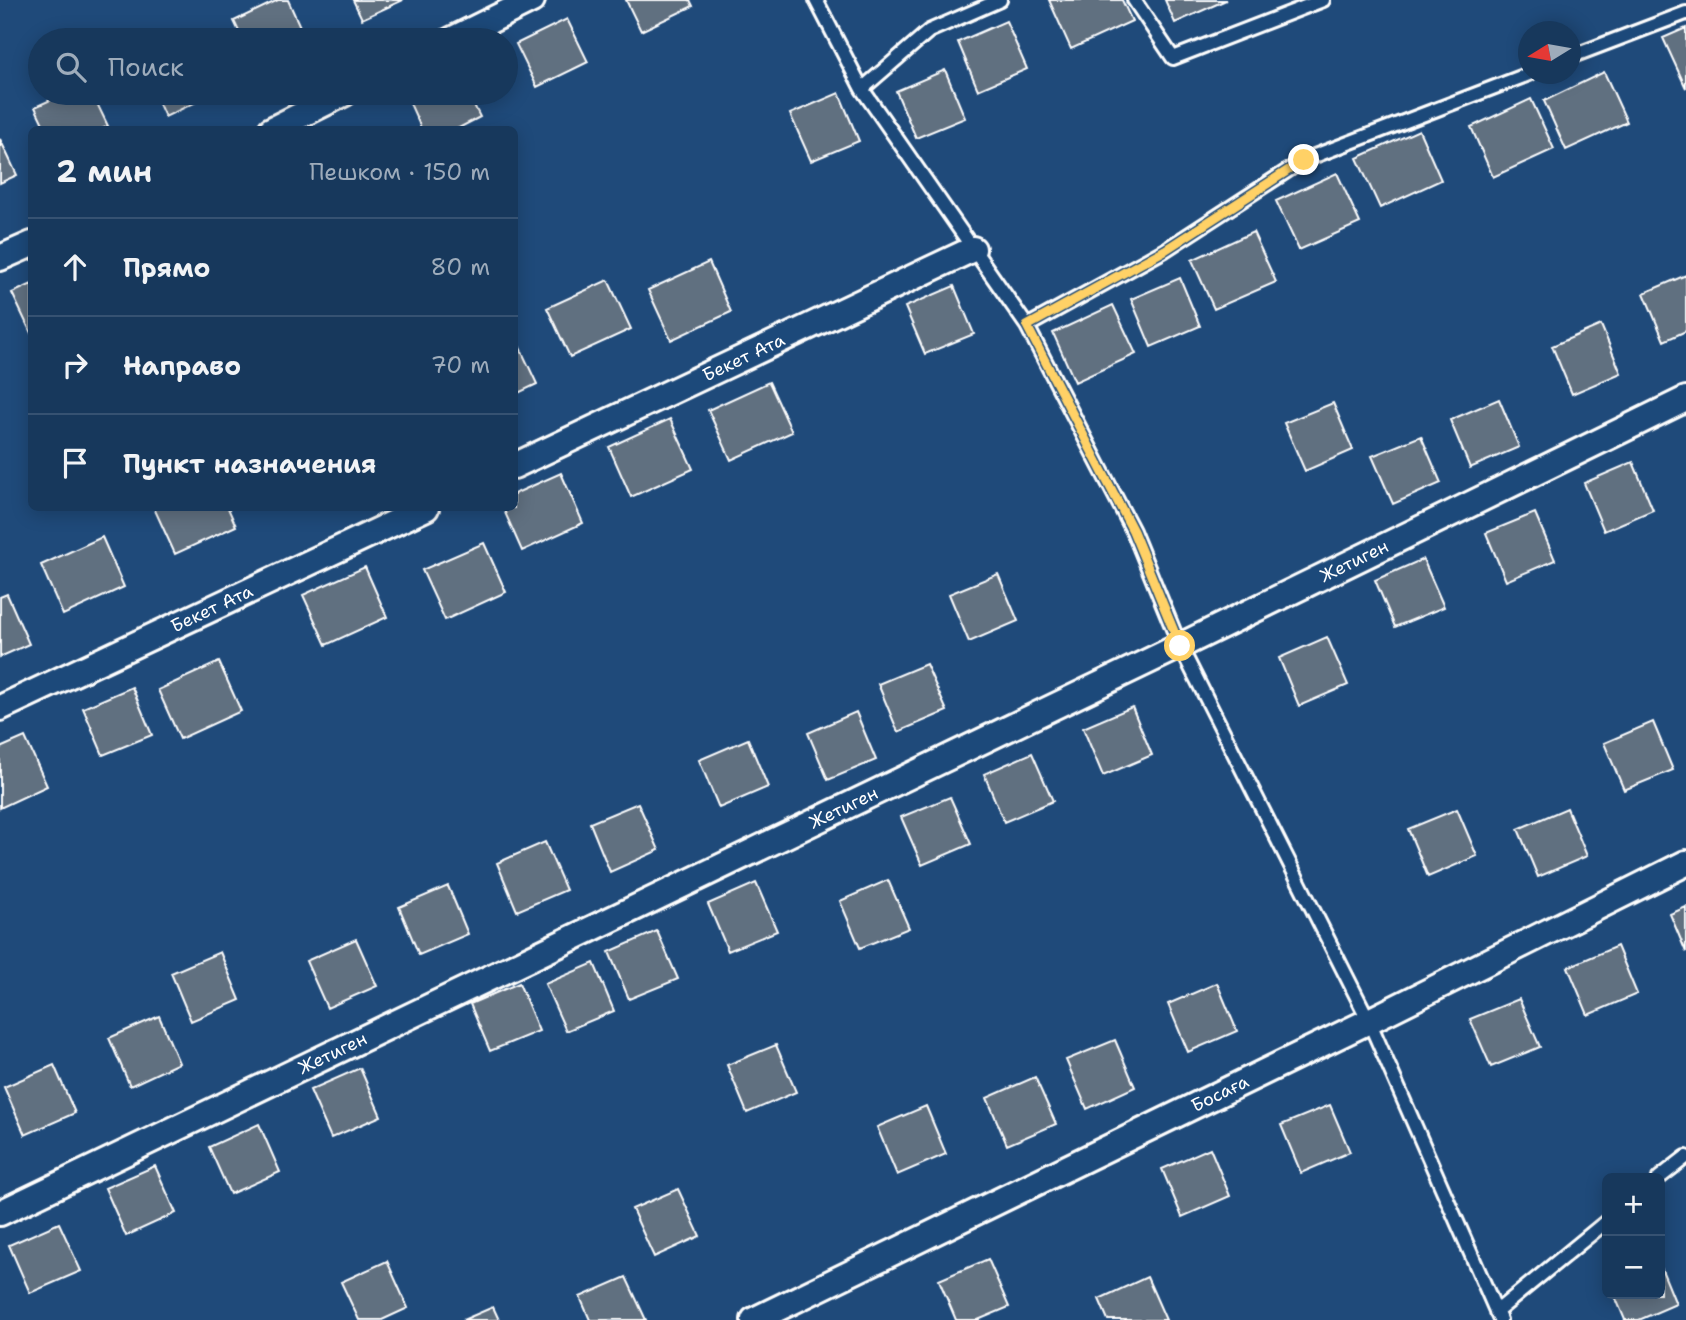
<!DOCTYPE html>
<html lang="ru">
<meta charset="utf-8">
<style>
body{margin:0;font-family:"Shantell Sans",sans-serif;background:#244365;color:#f1f3f6}
.controls{position:absolute;right:21px;bottom:21px;display:grid;overflow:hidden;border-radius:10px;box-shadow:0 4px 18px #0003}
.controls button{width:63px;height:63px;display:grid;place-items:center;padding:0;border:0;border-bottom:2px solid #365272;background:#17385c;color:#f1f3f6;font:35px sans-serif}
.compass{position:absolute;left:1518px;top:21px;width:63px;height:63px;border-radius:50%;background:#17385c;box-shadow:0 4px 18px #0003;rotate:259deg}
.stop{position:absolute;width:21px;height:21px;margin:-16px;border:5px solid #ffd166;border-radius:50%;background:#fff}
.stop.end{background:#ffd166;border-color:#fff;box-shadow:0 2px 7px #0008}
.list{margin:0;padding:0;list-style:none}
h2{display:flex;justify-content:space-between;align-items:center;height:91px;margin:0;padding:0 28px;font-size:30px}
h2 small{font-size:23px;font-weight:400;color:#9eacbb}
.list li{display:grid;grid-template-columns:46px 1fr auto;gap:21px;align-items:center;box-sizing:border-box;height:98px;padding:0 28px;border-top:2px solid #365272}
.list b{display:block;font-size:26px;white-space:nowrap}
.list em{font-size:23px;font-style:normal;color:#9eacbb}
.icon{flex:none;width:38px;height:38px;fill:none;stroke:currentColor;stroke-width:2;stroke-linecap:round;stroke-linejoin:round}
.map{position:relative;flex:none;width:1686px;height:1320px;overflow:hidden}
.search{position:absolute;background:#17385c;box-shadow:0 4px 18px #0003;left:28px;top:28px;width:490px;height:77px;display:flex;align-items:center;gap:18px;box-sizing:border-box;padding:0 24px;border-radius:38px;color:#9eacbb;font-size:26px}
.panel{position:absolute;background:#17385c;box-shadow:0 4px 18px #0003;left:28px;top:126px;width:490px;height:385px;border-radius:10px}
.map>svg:first-child{display:block}
.building{fill:#606f80;stroke:#fff;stroke-width:2}
.lines{fill:none;stroke-linecap:round;stroke-linejoin:round}
.service-casing{stroke:#fff;stroke-width:18}
.minor-casing{stroke:#fff;stroke-width:30}
.service{stroke:#1f4a7a;stroke-width:12}
.minor{stroke:#1f4a7a;stroke-width:24}
.route{stroke:#ffd166;stroke-width:9}
.labels{text-anchor:middle;stroke-width:6;stroke-linejoin:round;paint-order:stroke}
.street-label{font-size:18px;fill:#fff;stroke:#1f4a7a}
</style>
<div class="map">
<svg width="1686" height="1320" viewBox="0 0 1686 1320">
<rect width="100%" height="100%" fill="#1f4a7a"/>
<filter id="ink" filterUnits="userSpaceOnUse"><feTurbulence type="fractalNoise" baseFrequency=".0143" numOctaves="2"/><feDisplacementMap in="SourceGraphic" scale="14" xChannelSelector="R" yChannelSelector="G"/><feConvolveMatrix kernelMatrix="1 2 1 2 8 2 1 2 1" color-interpolation-filters="sRGB"/></filter>
<g filter="url(#ink)">
<path class="building" d="M278 0H288L306 40H243L234 21Z
M353 0H403L362 19Z
M626 0H690L693 6 641 31Z
M1049 0H1122L1132 21 1071 49Z
M1165 0H1226L1175 23Z
M567 19 588 62 537 87 516 44Z
M1006 21 1027 69 978 90 958 42Z
M1686 28V88L1663 38Z
M945 70 965 118 916 138 896 91Z
M1604 72 1627 122 1566 150 1544 101Z
M66 93H92L108 126 100 130H46L35 107Z
M154 93H215L165 117Z
M421 93H468L480 117 455 130H422L408 99Z
M839 93 859 141 811 161 790 114Z
M1531 99 1554 149 1493 177 1471 127Z
M1419 130 1441 180 1380 208 1357 158Z
M0 139 17 175 0 183Z
M1337 173 1360 223 1299 250 1276 201Z
M1253 232 1276 282 1214 309 1192 260Z
M709 262 731 312 671 340 648 290Z
M1686 275V331L1664 341 1644 293Z
M1180 278 1200 326 1151 347 1131 299Z
M608 280 631 329 570 357 547 308Z
M32 284V335L12 293Z
M954 286 974 334 925 354 905 307Z
M1113 305 1136 354 1075 382 1053 333Z
M1601 325 1621 373 1572 394 1552 346Z
M514 335 537 384 514 395Z
M769 382 792 432 731 460 708 410Z
M1499 399 1519 447 1470 468 1450 420Z
M1333 403 1353 450 1305 471 1284 423Z
M670 419 693 469 631 497 609 447Z
M1421 436 1441 483 1393 504 1372 456Z
M1633 462 1653 510 1604 531 1584 483Z
M561 473 583 523 522 551 503 508H514V494Z
M154 508H228L236 526 175 554Z
M1535 513 1555 560 1506 581 1486 533Z
M102 537 124 587 63 615 41 565Z
M484 543 506 592 445 620 422 570Z
M1423 559 1444 607 1395 627 1375 580Z
M365 567 387 617 326 645 303 595Z
M998 574 1018 621 969 642 949 594Z
M7 594 29 644 0 657V597Z
M1327 637 1348 685 1299 706 1279 658Z
M219 662 241 711 180 739 158 690Z
M926 664 947 711 898 732 878 684Z
M132 687 152 735 103 755 83 708Z
M1132 707 1152 755 1103 776 1083 728Z
M856 712 876 760 828 780 808 733Z
M1653 722 1673 770 1624 790 1604 743Z
M25 737 47 786 0 808V748Z
M748 739 768 787 719 808 699 760Z
M1032 753 1053 801 1004 822 984 774Z
M950 797 971 844 922 865 901 817Z
M638 803 659 850 610 872 590 823Z
M1567 808 1587 856 1538 877 1518 829Z
M1457 809 1477 856 1428 877 1408 829Z
M545 842 566 890 517 911 497 863Z
M888 880 909 928 860 948 840 901Z
M756 883 777 931 728 951 708 904Z
M448 886 468 934 419 955 399 907Z
M1686 907V952L1670 914Z
M657 931 678 979 629 999 609 952Z
M356 939 377 986 327 1008 306 961Z
M1617 946 1637 994 1588 1015 1568 967Z
M220 952 240 1000 191 1021 171 973Z
M594 963 614 1011 566 1031 545 984Z
M519 983 539 1031 490 1051 470 1004Z
M1217 983 1237 1031 1188 1052 1168 1004Z
M1519 999 1540 1047 1491 1067 1470 1019Z
M159 1016 179 1063 130 1086 109 1038Z
M1115 1040 1135 1087 1087 1109 1066 1060Z
M776 1045 796 1092 747 1113 727 1065Z
M54 1065 75 1113 25 1135 4 1087Z
M360 1068 381 1116 331 1138 310 1090Z
M1035 1077 1056 1124 1007 1145 987 1098Z
M1330 1105 1350 1152 1301 1173 1281 1125Z
M926 1106 946 1154 897 1175 877 1127Z
M259 1124 280 1172 230 1194 209 1147Z
M1210 1148 1230 1196 1182 1217 1162 1169Z
M155 1166 176 1213 126 1236 105 1188Z
M678 1189 700 1236 654 1257 632 1209Z
M59 1223 81 1271 30 1293 9 1245Z
M988 1259 1009 1307 978 1320H956L939 1280Z
M387 1261 408 1308 382 1320H359L341 1282Z
M1660 1265 1676 1304 1639 1320H1625L1614 1294H1660Z
M626 1277 646 1320H590L580 1297Z
M1147 1277 1166 1320H1108L1099 1299Z
M493 1307 499 1320H463Z"/>
<g class="lines">
<g class="service-casing">
<path id="service" d="M816 0 862 89 1027 326 1133 531 1180 646 1369 1021 1500 1320
M1134 0 1173 58 1323 0
M1570 57 1686 13
M862 89 929 31 1000 0
M1027 326 1165 250 1304 160 1529 74
M1659 1178 1686 1157
M1496 1312 1607 1221"/>
</g>
<g class="minor-casing">
<g id="minor">
<path d="M451 40 532 0"/>
<path d="M271 130 345 93"/>
<path d="M0 258 32 244"/>
<path id="s1" d="M514 466 973 249"/>
<path id="s2" d="M0 708 426 508"/>
<path id="s3" d="M0 1213 1180 646 1686 399"/>
<path id="s4" d="M754 1320 1369 1021 1686 863"/>
</g>
</g>
<use href="#service" class="service"/>
<use href="#minor" class="minor"/>
</g>
</g>
<g class="lines" filter="url(#ink)">
<path class="route" d="M1180 646 1133 531 1027 326 1165 250 1304 160"/>
</g>
<g class="labels">
<g class="street-label">
<text dy="6" stroke="none"><textPath href="#s1" startOffset="254">Бекет Ата</textPath></text>
<text dy="6" stroke="none"><textPath href="#s3" startOffset="1503">Жетиген</textPath></text>
<text dy="6" stroke="none"><textPath href="#s2" startOffset="234">Бекет Ата</textPath></text>
<text dy="6" stroke="none"><textPath href="#s3" startOffset="936">Жетиген</textPath></text>
<text dy="6" stroke="none"><textPath href="#s3" startOffset="369">Жетиген</textPath></text>
<text dy="6" stroke="none"><textPath href="#s4" startOffset="518">Босаға</textPath></text>
</g>
</g>
</svg>
<div class="controls">
<button>+</button>
<button>−</button>
</div>
<svg class="compass" viewBox="-18 -18 36 36"><path d="M0-13l5 13h-10z" fill="#e53935"/><path d="M0 13l5-13h-10z" fill="#9eacbb"/></svg>
<div class="stop" style="left:1180px;top:646px"></div>
<div class="stop end" style="left:1304px;top:160px"></div>
<div class="search"><svg class="icon" aria-label="search" viewBox="0 0 24 24"><circle cx="10" cy="10" r="6"/><path d="M15 15l6 6"/></svg>Поиск</div>
<section class="panel">
<h2>2 мин<small>Пешком · 150 m</small></h2>
<ul class="list">
<li><svg class="icon" aria-label="ahead" viewBox="0 0 24 24"><path d="M12 20V5M6 11l6-6 6 6"/></svg><div><b>Прямо</b></div><em>80 m</em></li>
<li><svg class="icon" aria-label="right" viewBox="0 0 24 24"><path d="M7 20v-9h11M14 6l5 5-5 5"/></svg><div><b>Направо</b></div><em>70 m</em></li>
<li><svg class="icon" aria-label="arrive" viewBox="0 0 24 24"><path d="M6 21V4h12l-3 4 3 4H6"/></svg><div><b>Пункт назначения</b></div></li>
</ul>
</section>
</div>
